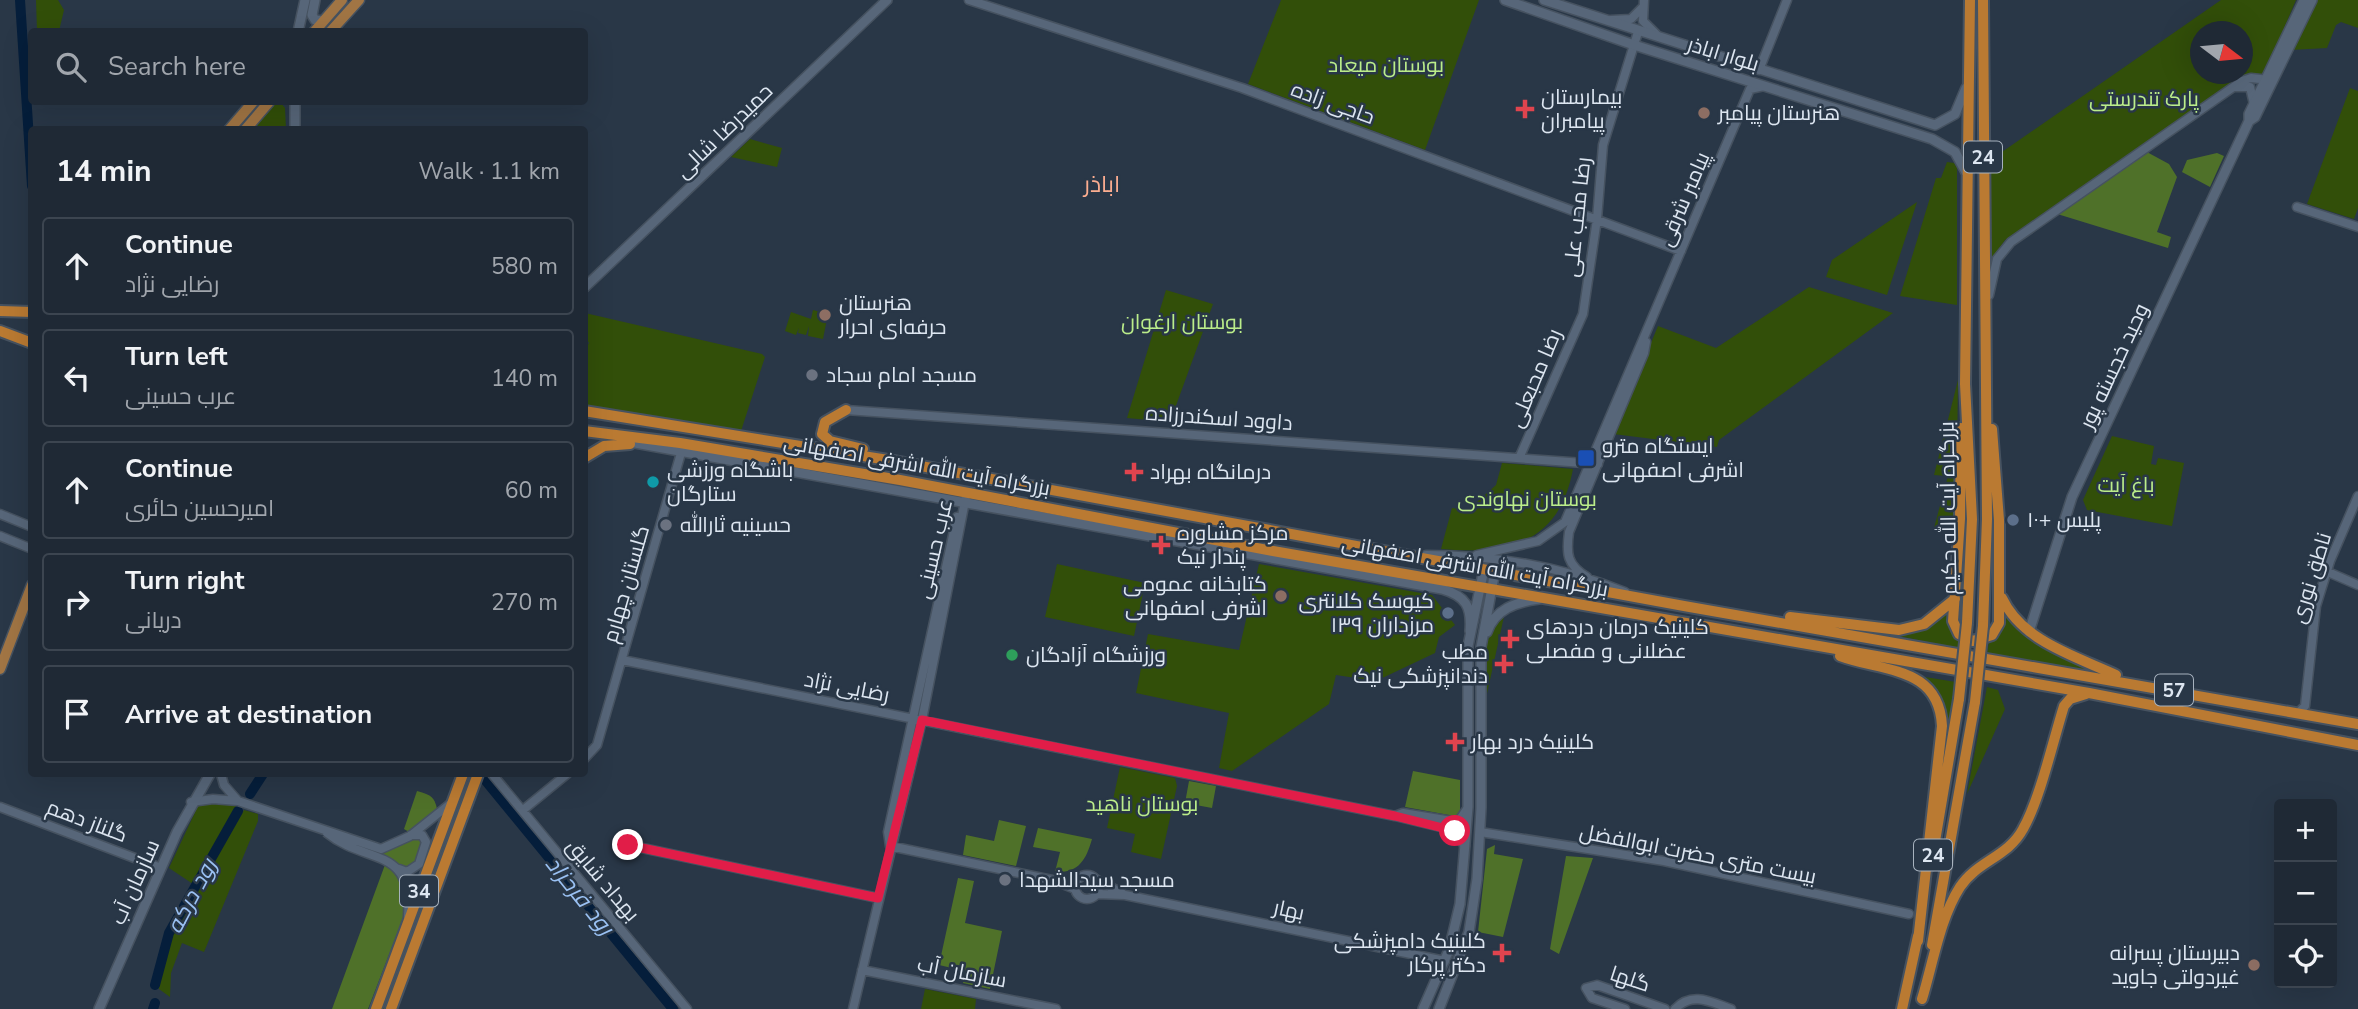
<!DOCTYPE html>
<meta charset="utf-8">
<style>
body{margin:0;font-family:"Nunito Sans",Cairo,sans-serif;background:#27313d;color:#f1f3f6}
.controls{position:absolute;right:21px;bottom:21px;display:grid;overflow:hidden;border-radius:7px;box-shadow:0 7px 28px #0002}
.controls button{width:63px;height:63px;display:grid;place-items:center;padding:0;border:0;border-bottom:2px solid #3c4550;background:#1f2935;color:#f1f3f6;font:35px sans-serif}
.compass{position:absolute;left:2190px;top:21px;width:63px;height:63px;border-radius:50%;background:#1f2935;box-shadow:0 7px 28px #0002;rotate:106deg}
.stop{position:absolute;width:21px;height:21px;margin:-16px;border:5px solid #e11d48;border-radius:50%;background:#fff}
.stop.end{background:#e11d48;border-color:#fff;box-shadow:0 2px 7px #0008}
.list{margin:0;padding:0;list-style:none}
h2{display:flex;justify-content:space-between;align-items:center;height:91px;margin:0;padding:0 28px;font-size:30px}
h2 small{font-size:23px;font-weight:400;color:#a1a6ad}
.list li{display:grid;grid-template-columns:46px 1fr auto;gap:21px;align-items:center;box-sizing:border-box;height:98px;margin:0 14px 14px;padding:0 14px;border:2px solid #3c4550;border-radius:7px}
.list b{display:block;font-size:26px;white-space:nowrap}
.list p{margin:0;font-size:23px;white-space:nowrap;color:#a1a6ad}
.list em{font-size:23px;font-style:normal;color:#a1a6ad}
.icon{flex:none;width:38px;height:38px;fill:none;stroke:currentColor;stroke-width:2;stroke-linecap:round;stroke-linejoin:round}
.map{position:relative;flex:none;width:2358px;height:1009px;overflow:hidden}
.search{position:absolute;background:#1f2935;box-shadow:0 7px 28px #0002;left:28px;top:28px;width:560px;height:77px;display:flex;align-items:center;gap:18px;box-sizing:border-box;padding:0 24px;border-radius:7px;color:#a1a6ad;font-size:26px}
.panel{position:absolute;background:#1f2935;box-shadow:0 7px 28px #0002;left:28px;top:126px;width:560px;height:651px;border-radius:7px}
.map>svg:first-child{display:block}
.green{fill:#324f09;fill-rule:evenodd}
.forest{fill:#4f7129}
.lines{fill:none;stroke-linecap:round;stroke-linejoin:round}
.river{stroke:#051e3b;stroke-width:10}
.tertiary-casing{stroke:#465260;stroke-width:11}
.secondary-casing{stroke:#465260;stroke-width:12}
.primary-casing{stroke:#465260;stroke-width:13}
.trunk-casing{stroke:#465260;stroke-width:14}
.tertiary{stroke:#576679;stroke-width:8}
.secondary{stroke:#576679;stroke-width:9}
.primary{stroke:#a17544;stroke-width:10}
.trunk{stroke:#ba7a32;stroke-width:10}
.trunk-bridge-casing{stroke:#465260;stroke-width:14;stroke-linecap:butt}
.trunk-bridge{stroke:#ba7a32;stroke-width:10}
.route{stroke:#e11d48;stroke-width:9}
.health-dot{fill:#e0444e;stroke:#293747;stroke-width:2.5}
.education-dot{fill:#8d6e63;stroke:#293747;stroke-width:2.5}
.worship-dot{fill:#6b7280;stroke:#293747;stroke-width:2.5}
.transit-dot{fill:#1a4fb4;stroke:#293747;stroke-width:2.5}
.culture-dot{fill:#0f9aa8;stroke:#293747;stroke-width:2.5}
.service-dot{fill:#5c6f8a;stroke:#293747;stroke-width:2.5}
.leisure-dot{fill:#2e9e5b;stroke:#293747;stroke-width:2.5}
.labels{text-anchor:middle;stroke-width:5;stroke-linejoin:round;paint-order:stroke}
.shield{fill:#293747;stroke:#a7b2be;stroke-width:2}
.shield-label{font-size:19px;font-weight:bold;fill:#dde6f1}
.street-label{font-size:21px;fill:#dde6f1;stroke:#293747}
.park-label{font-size:21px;fill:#bbed8a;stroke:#293747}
.poi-label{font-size:21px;fill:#dde6f1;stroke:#293747;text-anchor:start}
.neighbourhood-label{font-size:23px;fill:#fbad90;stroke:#293747}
.water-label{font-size:23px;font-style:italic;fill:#9ac1f3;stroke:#293747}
</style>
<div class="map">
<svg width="2358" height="1009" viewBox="0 0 2358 1009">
<rect width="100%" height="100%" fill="#293747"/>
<path class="green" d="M36 0H58L64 10 59 31H37Z
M1281 0H1479L1425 150 1248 84Z
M2221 0H2296L2264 75 2242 78 2005 240 1996 253 1989 282V161ZM2200 32H2242V74H2200Z
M2315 0H2358V28L2341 22 2336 25 2327 48 2290 50Z
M2350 88 2358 91V208L2354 219 2307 204Z
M274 103H281L285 108 286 129 252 130Z
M750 139 782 148 777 167 731 157Z
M1947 162 1954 163 1957 168V305L1900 296 1936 178H1941Z
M1917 202 1887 295 1826 277 1832 260Z
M1809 287 1893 313 1719 440 1717 447 1613 434 1658 326 1716 348Z
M1166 290 1213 304 1170 422 1127 418Z
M813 310 828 314 823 339 808 336 809 326 806 335 798 333 799 328 796 335 785 331 791 312 811 319Z
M585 313 762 354 765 357 741 431 585 406V350L589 343 585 337Z
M1958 380 1956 535 1934 528 1948 476 1934 475Z
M2112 436 2154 446 2151 464 2156 465 2158 458 2184 463 2172 526 2087 510 2083 500Z
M1502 463 1573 469C1559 543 1510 555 1441 549L1452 508 1468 510 1496 485Z
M1057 564 1145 583 1134 636 1045 617Z
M1259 564 1432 595 1455 625 1439 637 1435 653 1376 681 1336 675 1329 704 1232 771 1219 768 1229 713 1136 693 1148 634 1239 650Z
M1951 606 1961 640 1959 648 1893 635 1924 626Z
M2005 611 2107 674 1987 654 1989 642C2002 634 2004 626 2005 611Z
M1505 612 1486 698C1484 667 1481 634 1505 612Z
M1919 676 1956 682 1928 864 1944 730Z
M1987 687 1998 690 2005 709 1967 794Z
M1120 767 1175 778 1177 786 1161 859 1131 852 1135 834 1107 828Z
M468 774H474L387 1009H382Z
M211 801 236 806V810L193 884 169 868 198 806Z
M244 810 258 814V821L204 952 182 943 171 973 170 997 159 989 158 985 171 936Z
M925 989 976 999 975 1009H921Z"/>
<path class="forest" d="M2145 151 2169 164 2177 177 2157 232 2171 237 2168 248 2054 213Z
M2217 153 2224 156 2210 187 2182 172 2187 160Z
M1413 771 1460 780V817L1405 807Z
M1189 781 1216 786 1212 808 1185 803Z
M417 791C432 795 435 797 438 813L409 832 404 829Z
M999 820 1026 826 1016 866 963 855 966 835 994 841Z
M1038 828 1092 839C1086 860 1079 873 1055 872L1060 852 1033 847Z
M416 837 423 839 416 864 404 869 382 854Z
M1495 845 1494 854 1523 859 1503 937 1478 932 1487 849Z
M1566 856 1593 858 1559 954 1550 949Z
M386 862 402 879 404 916 368 1009H332Z
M958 878 974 881 965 923 1002 931 990 989 963 983 965 971 939 965Z"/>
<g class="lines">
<path class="river" d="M20 0 32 186
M486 781 673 1009
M250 794 263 774
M155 985 169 933 238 811
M153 1009 155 1003"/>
<g class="tertiary-casing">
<path id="tertiary" d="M969 0 1242 88 1681 251
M1644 0 1643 21 1656 34
M1611 20 1631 19 1642 8
M1759 70 1787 0
M2236 87H2250L2254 104
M2297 207 2358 227
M1989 295 1997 259 2011 242 2242 81 2251 78 2269 80
M846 410 1598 464
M1520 456 1583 314 1597 219 1603 145 1638 32
M0 514 32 527
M0 536 32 549
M1426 555C1494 555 1562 567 1625 592
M1477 555 1538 541 1565 522 1750 89 1764 86
M2328 572 2358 585
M1587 577C1567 565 1566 554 1569 532L1644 353 1646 342
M622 660 1395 816 1453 830 1465 846
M2299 712 2305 706 2316 606 2330 561 2358 496
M584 759 597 745 681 453
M221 774 224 785 238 801 381 849 410 836 450 804
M492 774 687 1009
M191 802 213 799 238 801
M0 807 161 868
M523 810 567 774
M1395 816 1403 813 1458 822 1467 809
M1480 832 1664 861 1909 914
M327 833C366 865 413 845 408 916
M628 845 878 898
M890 846 888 832 957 517
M890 846 1052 880 1075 889
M399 869 407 872 419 864 426 842 422 835H411
M1075 887a12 12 0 1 1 24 0a12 12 0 1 1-24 0Z
M1097 880 1122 893
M1097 894 1125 895 1445 961
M862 970 1056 1009
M853 1009 922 720 966 496
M1625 1009 1592 998 1586 988 1597 985 1665 1009
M1675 1009C1692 991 1711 1002 1731 1009"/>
</g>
<g class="secondary-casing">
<path id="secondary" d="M315 0 312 15 315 20 323 21
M1505 0 1634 45 1932 139 1955 152 1966 172
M1544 0 1935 125
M298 32 305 0
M295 102V130
M2249 121V114L2304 0
M1935 125 1955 114 1966 88
M584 288 887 0
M624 441 1442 589C1466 596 1472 607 1470 631
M1487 632C1495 609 1516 602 1539 599
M2029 632 2072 497 2249 121 2255 117 2312 0
M99 1009 177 832 210 774
M1423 1009 1449 950 1460 904 1468 807V646L1484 569
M1439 1009 1469 932 1477 879 1481 808V647L1495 571"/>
</g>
<g class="primary-casing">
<path id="primary" d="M314 32 342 0
M330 32 359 0
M229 130 253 102
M245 130 269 102
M0 669 32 585"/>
</g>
<g class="trunk-casing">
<path id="trunk" d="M0 311 32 312
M0 331 32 343
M846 410 825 422 822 434 830 441 863 449
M584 411 888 460 1684 606 2358 724
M1961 428 1960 519 1953 621 1959 634 1973 641 1992 635 1999 623V520L1992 429
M584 431 680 443 900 480 1273 551 2089 693 2358 745
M584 458 604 446 630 444
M2002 598C2022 641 2075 656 2116 675
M1790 617 1899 630 1924 624 1955 599
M1967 623 1972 519 1965 384 1970 0
M1983 626 1987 519 1983 0
M1840 656C1883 672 1939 666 1942 726L1918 941
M1931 865 1959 699
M1932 945 1975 702
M1922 999C1933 963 1940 918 1960 887 1977 861 2008 857 2023 829 2040 799 2053 741 2064 706L2070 699 2086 694
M376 1009 463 774
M391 1009 478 774
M1902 1009 1918 936"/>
</g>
<use href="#tertiary" class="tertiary"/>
<use href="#secondary" class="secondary"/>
<use href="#primary" class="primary"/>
<use href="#trunk" class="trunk"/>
<g class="trunk-bridge-casing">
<path id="trunk-bridge" d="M1959 699 1967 623
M1975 702 1983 626"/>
</g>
<use href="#trunk-bridge" class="trunk-bridge"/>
</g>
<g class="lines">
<path class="route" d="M628 845 878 898 922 720 1395 816 1455 831"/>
</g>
<g class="health-dot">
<path d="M1521.5 98.5h7v7h7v7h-7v7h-7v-7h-7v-7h7z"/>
<path d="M1130.5 461.5h7v7h7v7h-7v7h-7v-7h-7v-7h7z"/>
<path d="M1157.5 534.5h7v7h7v7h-7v7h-7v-7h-7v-7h7z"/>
<path d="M1506.5 628.5h7v7h7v7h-7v7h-7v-7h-7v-7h7z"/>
<path d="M1500.5 653.5h7v7h7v7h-7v7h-7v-7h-7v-7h7z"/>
<path d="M1451.5 731.5h7v7h7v7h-7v7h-7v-7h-7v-7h7z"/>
<path d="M1498.5 942.5h7v7h7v7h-7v7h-7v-7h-7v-7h7z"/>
</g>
<g class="education-dot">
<circle cx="1704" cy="113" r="7"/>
<circle cx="825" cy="315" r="7"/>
<circle cx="1281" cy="596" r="7"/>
<circle cx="2254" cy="965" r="7"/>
</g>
<g class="worship-dot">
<circle cx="812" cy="375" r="7"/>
<circle cx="666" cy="525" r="7"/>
<circle cx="1005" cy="880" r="7"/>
</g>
<rect class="transit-dot" x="1577" y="449" width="18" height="18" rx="3.5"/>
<circle class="culture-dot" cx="653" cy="482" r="7"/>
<g class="service-dot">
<circle cx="2013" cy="520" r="7"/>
<circle cx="1448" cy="613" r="7"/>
</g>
<circle class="leisure-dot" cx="1012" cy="655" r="7"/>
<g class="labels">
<g class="shield">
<rect x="1964" y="141.5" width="38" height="31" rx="5"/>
<rect x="2155" y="674.5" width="38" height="31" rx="5"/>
<rect x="1914" y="839.5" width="38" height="31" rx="5"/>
<rect x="400" y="875.5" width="38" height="31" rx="5"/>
</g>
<g class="shield-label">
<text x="1983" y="164">24</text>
<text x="2174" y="697">57</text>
<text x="1933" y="862">24</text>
<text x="419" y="898">34</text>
</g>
<g class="street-label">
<text transform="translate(1723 54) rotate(17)" y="7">بلوار اباذر</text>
<text transform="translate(1333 103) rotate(20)" y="7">حاجی زاده</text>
<text transform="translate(724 131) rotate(-44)" y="7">حمیدرضا شالی</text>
<text transform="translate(1684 199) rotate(-67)" y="7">پیامبر شرقی</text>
<text transform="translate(1577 217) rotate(-84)" y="7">رضا محب علی</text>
<text transform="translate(2114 366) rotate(-65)" y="7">وحید خجسته پور</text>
<text transform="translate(1535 378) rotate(-67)" y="7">رضا محبعلی</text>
<text transform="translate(1219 418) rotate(4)" y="7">داوود اسکندرزاده</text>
<text transform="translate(917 465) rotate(10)" y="7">بزرگراه آیت الله اشرفی اصفهانی</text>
<text transform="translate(1948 508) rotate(-91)" y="7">بزرگراه آیت الله حکیم</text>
<text transform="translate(934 549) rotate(-77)" y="7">عرب حسینی</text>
<text transform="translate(1475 566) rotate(10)" y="7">بزرگراه آیت الله اشرفی اصفهانی</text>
<text transform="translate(2311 578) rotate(-73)" y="7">ناطق نوری</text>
<text transform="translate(626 584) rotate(-74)" y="7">گلستان چهارم</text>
<text transform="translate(847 687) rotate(11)" y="7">رضایی نژاد</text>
<text transform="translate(87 821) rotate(21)" y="7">گلناز دهم</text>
<text transform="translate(1698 854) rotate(11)" y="7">بیست متری حضرت ابوالفضل</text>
<text transform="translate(603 880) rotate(50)" y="7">بهداد شایق</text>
<text transform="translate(135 882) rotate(-66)" y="7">سازمان آب</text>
<text transform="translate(1289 910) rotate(12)" y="7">بهار</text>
<text transform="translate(962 972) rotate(11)" y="7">سازمان آب</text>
<text transform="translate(1630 979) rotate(18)" y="7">گلها</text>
</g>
<g class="park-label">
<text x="1386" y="72">بوستان میعاد</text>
<text x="2144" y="106">پارک تندرستی</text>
<text x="1182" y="329">بوستان ارغوان</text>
<text x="2126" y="492">باغ آیت</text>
<text x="1527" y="506">بوستان نهاوندی</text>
<text x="1142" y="811">بوستان ناهید</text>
</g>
<g class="poi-label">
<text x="1541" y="104">بیمارستان<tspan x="1541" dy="24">پیامبران</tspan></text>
<text x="1718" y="120">هنرستان پیامبر</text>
<text x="839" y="310">هنرستان<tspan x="839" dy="24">حرفه‌ای احرار</tspan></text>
<text x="826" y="382">مسجد امام سجاد</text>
<text x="1602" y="453">ایستگاه مترو<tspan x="1602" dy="24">اشرفی اصفهانی</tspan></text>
<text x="667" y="477">باشگاه ورزشی<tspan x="667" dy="24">ستارگان</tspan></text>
<text x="1150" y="479">درمانگاه بهراد</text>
<text x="2027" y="527">پلیس +۱۰</text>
<text x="680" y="532">حسینیه ثارالله</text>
<text x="1177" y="540">مرکز مشاوره<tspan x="1177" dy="24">پندار نیک</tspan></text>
<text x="1267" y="591" text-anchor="end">کتابخانه عمومی<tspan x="1267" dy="24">اشرفی اصفهانی</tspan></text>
<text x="1434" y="608" text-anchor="end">کیوسک کلانتری<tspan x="1434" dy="24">۱۳۹ مرزداران</tspan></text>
<text x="1526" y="634">کلینیک درمان دردهای<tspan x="1526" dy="24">عضلانی و مفصلی</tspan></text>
<text x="1488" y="659" text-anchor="end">مطب<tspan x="1488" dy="24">دندانپزشکی نیک</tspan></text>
<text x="1026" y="662">ورزشگاه آزادگان</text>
<text x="1471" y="749">کلینیک درد بهار</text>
<text x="1019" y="887">مسجد سیدالشهدا</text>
<text x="1486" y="948" text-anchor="end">کلینیک دامپزشکی<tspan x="1486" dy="24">دکتر پرکار</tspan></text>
<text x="2240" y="960" text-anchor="end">دبیرستان پسرانه<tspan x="2240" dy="24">غیردولتی جاوید</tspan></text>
</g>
<g class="neighbourhood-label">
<text x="1102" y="192">اباذر</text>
</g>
<g class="water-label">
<text transform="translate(580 895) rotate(51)" y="8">رود فرحزاد</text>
<text transform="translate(191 896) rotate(-62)" y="8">رود درکه</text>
</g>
</g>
</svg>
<div class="controls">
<button>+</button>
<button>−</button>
<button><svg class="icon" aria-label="locate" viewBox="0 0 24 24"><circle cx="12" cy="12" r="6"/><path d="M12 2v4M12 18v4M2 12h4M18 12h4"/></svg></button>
</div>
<svg class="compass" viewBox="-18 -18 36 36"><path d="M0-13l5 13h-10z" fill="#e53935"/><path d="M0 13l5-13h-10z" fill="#a1a6ad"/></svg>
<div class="stop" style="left:1455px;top:831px"></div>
<div class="stop end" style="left:628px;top:845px"></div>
<div class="search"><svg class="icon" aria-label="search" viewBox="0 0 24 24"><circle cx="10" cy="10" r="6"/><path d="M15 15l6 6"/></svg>Search here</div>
<section class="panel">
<h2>14 min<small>Walk · 1.1 km</small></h2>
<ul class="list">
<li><svg class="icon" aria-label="ahead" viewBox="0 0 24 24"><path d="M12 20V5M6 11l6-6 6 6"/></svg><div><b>Continue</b><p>رضایی نژاد</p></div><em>580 m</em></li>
<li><svg class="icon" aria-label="left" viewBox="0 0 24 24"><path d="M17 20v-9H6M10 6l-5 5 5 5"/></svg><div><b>Turn left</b><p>عرب حسینی</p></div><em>140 m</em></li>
<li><svg class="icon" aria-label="ahead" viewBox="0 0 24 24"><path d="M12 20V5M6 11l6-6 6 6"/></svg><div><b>Continue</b><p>امیرحسین حائری</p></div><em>60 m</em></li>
<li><svg class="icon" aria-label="right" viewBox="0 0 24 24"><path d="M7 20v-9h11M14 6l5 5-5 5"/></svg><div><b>Turn right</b><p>دریانی</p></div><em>270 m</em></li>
<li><svg class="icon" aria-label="arrive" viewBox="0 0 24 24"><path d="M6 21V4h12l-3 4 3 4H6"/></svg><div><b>Arrive at destination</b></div></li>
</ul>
</section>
</div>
